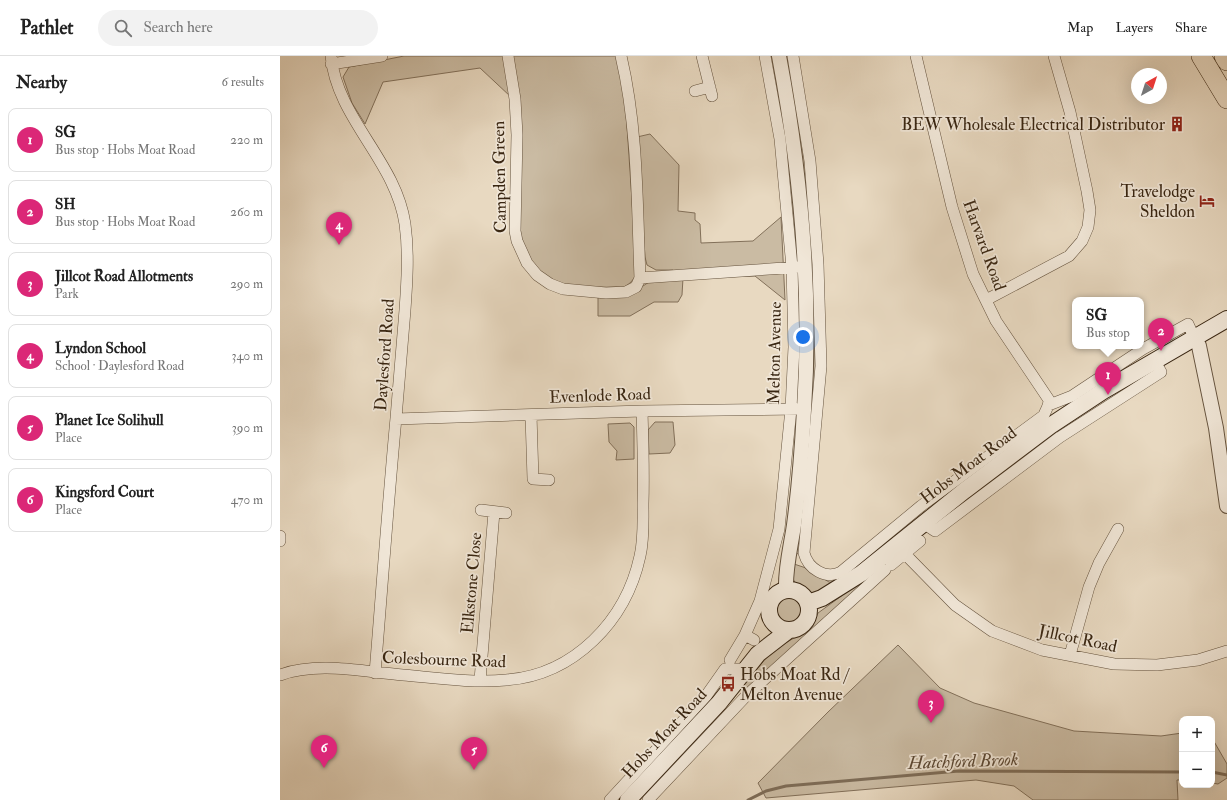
<!DOCTYPE html>
<meta charset="utf-8">
<style>
body{margin:0;font-family:"IM FELL Double Pica",serif;background:#f2f2f2;color:#222}
.controls{position:absolute;right:12px;bottom:12px;display:grid;overflow:hidden;border-radius:8px;box-shadow:0 4px 16px #0002}
.controls button{width:36px;height:36px;display:grid;place-items:center;padding:0;border:0;border-bottom:1px solid #e0e0e0;background:#fff;color:#222;font:20px sans-serif}
.compass{position:absolute;left:851px;top:12px;width:36px;height:36px;border-radius:50%;background:#fff;box-shadow:0 4px 16px #0002;rotate:39deg}
.you{position:absolute;left:523px;top:281px;width:14px;height:14px;margin:-10px;border:3px solid #fff;border-radius:50%;background:#1a73e8;box-shadow:0 0 0 6px #1a73e833}
.badge{display:grid;place-items:center;width:26px;height:26px;border-radius:50%;background:#db2777;color:#fff;font-size:13px;font-weight:700}
.pin{position:absolute;translate:-50% -33px;filter:drop-shadow(0 1px 2px #0008)}
.pin::after{content:'';position:absolute;top:21px;width:14px;height:12px;background:inherit;clip-path:polygon(0 0,100% 0,50% 100%)}
.popup{position:absolute;left:792px;top:241px;width:72px;height:52px;box-sizing:border-box;display:grid;place-content:center;border-radius:8px;background:#fff;filter:drop-shadow(0 1px 3px #0005);font-size:13px;white-space:nowrap;color:#767676}
.popup b{font-size:15px;color:#222}
.popup::after{content:'';position:absolute;left:50%;top:100%;margin-left:-8px;border:8px solid transparent;border-top-color:#fff}
.list{margin:0;padding:0;list-style:none}
h2{display:flex;justify-content:space-between;align-items:center;height:52px;margin:0;padding:0 16px;font-size:17px}
h2 small{font-size:13px;font-weight:400;color:#767676}
.list li{display:grid;grid-template-columns:26px 1fr auto;gap:12px;align-items:center;box-sizing:border-box;height:64px;margin:0 8px 8px;padding:0 8px;border:1px solid #e0e0e0;border-radius:8px}
.list b{display:block;font-size:15px;white-space:nowrap}
.list p{margin:0;font-size:13px;white-space:nowrap;color:#767676}
.list em{font-size:13px;font-style:normal;color:#767676}
.icon{flex:none;width:22px;height:22px;fill:none;stroke:currentColor;stroke-width:2;stroke-linecap:round;stroke-linejoin:round}
.map{position:relative;flex:none;width:947px;height:744px;overflow:hidden}
header{display:flex;align-items:center;gap:24px;box-sizing:border-box;height:56px;padding:0 20px;background:#fff;border-bottom:1px solid #e0e0e0}
header strong{font-size:19px}
nav{display:flex;gap:22px;margin-inline-start:auto;font-size:14px}
.search{width:280px;height:36px;background:#f2f2f2;display:flex;align-items:center;gap:10px;box-sizing:border-box;padding:0 14px;border-radius:22px;color:#767676;font-size:15px}
main{display:flex}
aside{flex:1;background:#fff}
.map>svg:first-child{display:block}
.green{fill:#cabba3;stroke:#82705a}
.lines{fill:none;stroke-linecap:round;stroke-linejoin:round}
.stream{stroke:#7e6d58;stroke-width:3}
.minor-casing{stroke:#65533e;stroke-width:12}
.tertiary-casing{stroke:#65533e;stroke-width:16}
.secondary-casing{stroke:#392612;stroke-width:18}
.trunk-casing{stroke:#392612;stroke-width:20}
.minor{stroke:#f0e6d7;stroke-width:11}
.tertiary{stroke:#f0e6d7;stroke-width:14}
.secondary{stroke:#f0e6d7;stroke-width:16}
.trunk{stroke:#e8d9c1;stroke-width:19}
.labels{text-anchor:middle;stroke-width:3.5;stroke-linejoin:round;paint-order:stroke}
.poi-label{font-size:17px;fill:#392612;stroke:#f0e6d7;text-anchor:end}
.street-label{font-size:17px;fill:#392612;stroke:#f0e6d7}
.water-label{font-size:18px;font-style:italic;fill:#5c4935;stroke:#f0e6d7}
</style>
<header>
<strong>Pathlet</strong>
<div class="search"><svg class="icon" aria-label="search" viewBox="0 0 24 24"><circle cx="10" cy="10" r="6"/><path d="M15 15l6 6"/></svg>Search here</div>
<nav><a>Map</a><a>Layers</a><a>Share</a></nav>
</header>
<main>
<aside>
<h2>Nearby<small>6 results</small></h2>
<ul class="list">
<li><span class="badge">1</span><div><b>SG</b><p>Bus stop · Hobs Moat Road</p></div><em>220 m</em></li>
<li><span class="badge">2</span><div><b>SH</b><p>Bus stop · Hobs Moat Road</p></div><em>260 m</em></li>
<li><span class="badge">3</span><div><b>Jillcot Road Allotments</b><p>Park</p></div><em>290 m</em></li>
<li><span class="badge">4</span><div><b>Lyndon School</b><p>School · Daylesford Road</p></div><em>340 m</em></li>
<li><span class="badge">5</span><div><b>Planet Ice Solihull</b><p>Place</p></div><em>390 m</em></li>
<li><span class="badge">6</span><div><b>Kingsford Court</b><p>Place</p></div><em>470 m</em></li>
</ul>
</aside>
<div class="map">
<svg width="947" height="744" viewBox="0 0 947 744">
<rect width="100%" height="100%" fill="#e8d9c1"/>
<filter id="stains"><feTurbulence type="fractalNoise" baseFrequency=".005" numOctaves="4"/><feColorMatrix values="0 0 0 0 .2 0 0 0 0 .09 0 0 0 0 .02 0 0 0 .5 -.17"/></filter>
<radialGradient id="worn" r=".72"><stop offset=".6" stop-color="#630" stop-opacity="0"/><stop offset="1" stop-color="#630" stop-opacity=".3"/></radialGradient>
<path class="green" d="M124 0H223L231 41 200 12 103 26 85 68 72 47 63 21 69 11Z
M231 0H337L344 26 357 219 350 227 344 231C311 231 273 236 250 207 246 202 244 193 241 187Z
M489 0H495L513 123 517 201 515 200Z
M504 0H510L531 149 536 336 520 496 517 498 515 496 531 312Z
M370 78 399 109 398 155 415 157V164L420 168 421 187 473 185 501 161 505 244 475 220 403 222 402 239 398 246H374L350 260H318V241L360 232 369 226 394 223 393 214H376L367 209 365 201 357 81Z
M375 366H393L395 389 390 397 369 398 368 374Z
M350 367 354 371V403L336 404 337 395 329 386 328 368Z
M514 508 526 512 549 526H553L573 511 575 514C554 528 527 554 511 519Z
M582 525 584 528 466 634 464 632 463 629 493 594 530 573 538 557Z
M494 555a16 16 0 1 1 32 0a16 16 0 1 1-32 0Z
M618 589 660 632 694 647 794 675 881 680 902 677V724H897L898 744H753L734 730 696 724 486 742 478 727 548 656Z
M932 682 947 708V722L938 728 932 727Z"/>
<g class="lines">
<path class="stream" d="M932 716 947 719
M468 744 486 735 506 730 679 715 902 716"/>
<g class="minor-casing">
<path id="minor" d="M51 0C57 63 116 105 125 168 129 197 127 226 125 254 122 290 119 326 116 362 108 447 102 532 95 617
M228 0 235 43 237 79 235 175 237 185 247 207 257 219 270 228 283 233 326 237 346 236 356 231 360 222C357 148 358 72 341 0
M422 0 432 40
M513 0 530 105 538 208 541 310 524 497C528 513 546 524 561 516L641 450 763 360
M636 0 672 151 693 218 716 265 769 344C769 353 762 358 762 367
M51 8 102 0
M415 35 430 31
M360 222 519 211
M706 244 789 200 802 185 808 171 810 154 807 135 790 56 774 0
M769 349 792 340 863 293 908 268 914 281
M251 359 253 423 269 424
M116 363 362 355 518 353
M201 454 226 457
M643 467 655 475 780 381 881 316 874 304
M0 480V485
M625 498 675 549 712 575 762 594 834 608 877 609 918 604 947 595
M611 509 640 485
M474 584 465 579 480 545 499 473 511 353 514 291 512 211 500 83 485 0
M790 599 809 531 819 507 838 473
M450 604 465 579
M0 619C38 605 84 616 123 619 157 622 192 627 226 624 294 619 346 565 360 500 364 483 363 465 363 448 364 417 363 386 362 355
M200 624 214 456
M330 744 426 640 445 613H467
M368 744 467 639 605 514"/>
</g>
<g class="tertiary-casing">
<path id="tertiary" d="M499 0C521 117 532 235 524 354 522 392 519 431 514 469 511 490 505 512 506 534
M914 281 919 290 936 372 947 450"/>
</g>
<g class="secondary-casing">
<path id="secondary" d="M489 554a20 20 0 1 1 40 0a20 20 0 1 1-40 0Z
M528 547 542 542 582 517 684 435 770 370 823 335 947 263
M348 744 439 647 478 598 509 574"/>
</g>
<g class="trunk-casing">
<path id="trunk" d="M921 0 947 43
M944 0 947 5"/>
</g>
<use href="#minor" class="minor"/>
<use href="#tertiary" class="tertiary"/>
<use href="#secondary" class="secondary"/>
<use href="#trunk" class="trunk"/>
</g>
<defs>
<g id="building-bare" transform="scale(1.2)"><path d="M-4-6H4V6H1V3H-1V6H-4ZM-2.5-4.3h1.7v1.8h-1.7ZM.8-4.3h1.7v1.8H.8ZM-2.5-1h1.7V.8h-1.7ZM.8-1h1.7V.8H.8Z" fill="#8f2418" stroke="#f0e6d7" stroke-width="2.5" paint-order="stroke"/></g>
<g id="hotel-bare" transform="scale(1.2)"><path d="M-6-4.5h1.5V1H6V5H4.5V3h-9V5H-6ZM-4 0a1.8 1.8 0 1 1 3.6 0ZM.5 0V-2.5h3Q6-2.5 6 0Z" fill="#8f2418" stroke="#f0e6d7" stroke-width="2.5" paint-order="stroke"/></g>
<g id="bus-bare" transform="scale(1.2)"><path d="M-5-6H5V4H4V6H2V4H-2V6H-4V4H-5ZM-3.5-4V0h7V-4ZM-3.5 1.2v1.5H-2V1.2ZM2 1.2v1.5H3.5V1.2Z" fill="#8f2418" stroke="#f0e6d7" stroke-width="2.5" paint-order="stroke"/></g>
</defs>
<g fill-rule="evenodd">
<use href="#building-bare" x="897" y="68"/>
<use href="#hotel-bare" x="927" y="145"/>
<use href="#bus-bare" x="448" y="628"/>
</g>
<g class="labels">
<g class="poi-label">
<text x="885" y="74">BEW Wholesale Electrical Distributor</text>
<text x="915" y="141">Travelodge<tspan x="915" dy="20">Sheldon</tspan></text>
<text x="460" y="624" text-anchor="start">Hobs Moat Rd /<tspan x="460" dy="20">Melton Avenue</tspan></text>
</g>
<g class="street-label">
<text transform="translate(219 121) rotate(-91)" y="6">Campden Green</text>
<text transform="translate(705 189) rotate(70)" y="6">Harvard Road</text>
<text transform="translate(494 297) rotate(-89)" y="6">Melton Avenue</text>
<text transform="translate(104 299) rotate(-86)" y="6">Daylesford Road</text>
<text transform="translate(320 339) rotate(-2)" y="6">Evenlode Road</text>
<text transform="translate(688 409) rotate(-37)" y="6">Hobs Moat Road</text>
<text transform="translate(191 527) rotate(-85)" y="6">Elkstone Close</text>
<text transform="translate(798 582) rotate(12)" y="6">Jillcot Road</text>
<text transform="translate(164 603) rotate(2)" y="6">Colesbourne Road</text>
<text transform="translate(384 677) rotate(-47)" y="6">Hobs Moat Road</text>
</g>
<g class="water-label">
<text transform="translate(683 705) rotate(-2)" y="6">Hatchford Brook</text>
</g>
</g>
<rect width="100%" height="100%" filter="url(#stains)"/>
<rect width="100%" height="100%" fill="url(#worn)"/>
</svg>
<div class="controls">
<button>+</button>
<button>−</button>
</div>
<svg class="compass" viewBox="-18 -18 36 36"><path d="M0-13l5 13h-10z" fill="#e53935"/><path d="M0 13l5-13h-10z" fill="#767676"/></svg>
<div class="you"></div>
<div class="pin badge" style="left:828px;top:339px">1</div>
<div class="popup"><b>SG</b>Bus stop</div>
<div class="pin badge" style="left:881px;top:295px">2</div>
<div class="pin badge" style="left:651px;top:667px">3</div>
<div class="pin badge" style="left:59px;top:189px">4</div>
<div class="pin badge" style="left:194px;top:714px">5</div>
<div class="pin badge" style="left:44px;top:712px">6</div>
</div>
</main>
